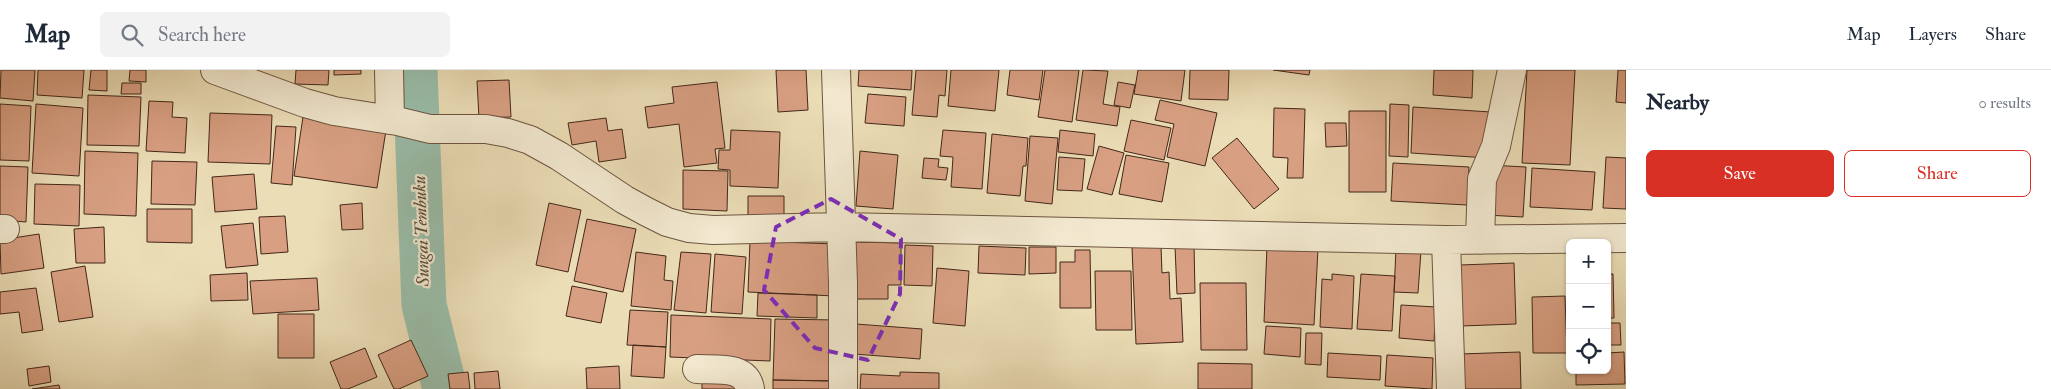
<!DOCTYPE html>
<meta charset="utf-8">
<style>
body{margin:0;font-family:"IM FELL Double Pica",serif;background:#f2f2f3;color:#1f2937}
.controls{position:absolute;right:15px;bottom:15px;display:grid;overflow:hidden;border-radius:8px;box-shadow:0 1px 4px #0004}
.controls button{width:45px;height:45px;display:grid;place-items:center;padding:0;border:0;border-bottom:1px solid #e0e1e3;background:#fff;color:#1f2937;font:25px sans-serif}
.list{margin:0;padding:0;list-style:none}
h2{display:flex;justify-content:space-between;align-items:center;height:65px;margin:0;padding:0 20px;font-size:21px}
h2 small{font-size:16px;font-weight:400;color:#747a83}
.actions{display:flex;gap:10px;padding:15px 20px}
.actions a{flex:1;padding:11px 0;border:1px solid #d93025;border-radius:8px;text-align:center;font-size:18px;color:#d93025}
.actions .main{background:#d93025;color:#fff}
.icon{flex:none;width:28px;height:28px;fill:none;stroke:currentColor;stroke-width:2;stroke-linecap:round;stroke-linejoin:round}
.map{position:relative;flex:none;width:1626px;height:319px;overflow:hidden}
header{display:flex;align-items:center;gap:30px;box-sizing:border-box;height:70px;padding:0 25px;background:#fff;border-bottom:1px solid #e0e1e3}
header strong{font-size:24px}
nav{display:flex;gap:28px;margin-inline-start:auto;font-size:18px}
.search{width:350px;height:45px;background:#f2f2f3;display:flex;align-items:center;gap:12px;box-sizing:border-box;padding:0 18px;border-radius:8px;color:#747a83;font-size:19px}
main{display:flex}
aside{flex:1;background:#fff}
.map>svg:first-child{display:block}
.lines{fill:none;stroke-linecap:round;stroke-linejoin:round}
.river{stroke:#99bda9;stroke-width:45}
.building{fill:#d89f82;stroke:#432719}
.minor-casing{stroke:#6d5440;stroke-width:30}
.minor{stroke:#f2e9d0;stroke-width:28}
.marked{fill:none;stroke:#7b2cbf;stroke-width:4;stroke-dasharray:10 6;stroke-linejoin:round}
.labels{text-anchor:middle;stroke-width:4.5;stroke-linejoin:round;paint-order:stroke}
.water-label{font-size:18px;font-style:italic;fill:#584c3d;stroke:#f2e9d0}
</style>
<header>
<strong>Map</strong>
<div class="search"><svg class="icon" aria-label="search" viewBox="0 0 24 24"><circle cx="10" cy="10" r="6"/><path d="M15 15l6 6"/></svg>Search here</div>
<nav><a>Map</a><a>Layers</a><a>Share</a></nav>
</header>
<main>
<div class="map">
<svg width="1626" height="319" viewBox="0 0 1626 319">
<rect width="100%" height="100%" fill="#ebddb6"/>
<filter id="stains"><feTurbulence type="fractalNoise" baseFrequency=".004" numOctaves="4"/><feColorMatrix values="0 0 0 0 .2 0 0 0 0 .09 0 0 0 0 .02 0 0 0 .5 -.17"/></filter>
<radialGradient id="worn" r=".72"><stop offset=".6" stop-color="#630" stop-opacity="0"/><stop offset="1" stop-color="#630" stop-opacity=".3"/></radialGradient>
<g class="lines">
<path class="river" d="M415 0 424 235 445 319"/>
</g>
<path class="building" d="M1 0H35L33 31 0 28Z
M38 0H84L82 28 37 25Z
M91 0H107V21L89 20Z
M130 0H146V12L129 11Z
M296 0H329L328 15 295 14Z
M334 0H361V4L334 5Z
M776 0H806L808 40 778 42Z
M859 0H912L911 20 858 16Z
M916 0H947L945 26 939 25 937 47 912 45Z
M951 0H999L995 41 948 36Z
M1010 0H1043L1039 30 1007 25Z
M1045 0H1079L1072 52 1038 47Z
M1083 0 1108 1 1103 34 1120 37 1117 56 1076 50Z
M1138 0H1185L1181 31 1134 24Z
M1190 0H1229L1228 30 1189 29Z
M1273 0H1310L1309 5Z
M1434 0H1473L1472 28 1433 25Z
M1527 0H1575L1570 95 1522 93Z
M1618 0H1626V33L1616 32Z
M509 10 511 47 479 48 477 11Z
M717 12 725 78 715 79 717 93 684 97 679 54 648 58 645 37 674 33 672 17Z
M1118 12 1135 15 1130 38 1114 35Z
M122 13H141V24H121Z
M868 24 906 27 904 56 865 53Z
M88 25 141 27 139 76 87 75Z
M1160 30 1217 43 1205 96 1167 87 1174 54 1155 50Z
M149 31 173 32 172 47 187 48 185 83 146 81Z
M0 34 31 36 29 91 0 90Z
M36 34 83 38 79 106 32 103Z
M1390 34 1409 35 1408 87 1389 86Z
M1413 37 1491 42 1488 88 1411 83Z
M1274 38 1305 39 1303 108H1287L1288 88 1273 87Z
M1349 41H1386V122H1349Z
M210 43 272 45 270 94 208 92Z
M303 47 386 60 377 118 294 106Z
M606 48 608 61 622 59 626 88 599 92 596 71 572 75 568 53Z
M1131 50 1171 58 1164 90 1124 81Z
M1325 53H1346L1347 76 1326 77Z
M276 56 296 57 292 115 271 113Z
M731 60 780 62 778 118 730 116V100L718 99 719 80H730Z
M943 60 986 63 982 119 951 117 953 87 940 86Z
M1060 60 1095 64 1093 86 1058 82Z
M992 64 1028 68 1026 96H1023L1020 126 987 123Z
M1030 66 1058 68 1052 134 1025 131Z
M1237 68 1279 119 1254 139 1212 88Z
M1099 76 1124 83 1112 125 1087 119Z
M85 81 138 83 136 146 84 144Z
M860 81 898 85 893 139 856 136Z
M1126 85 1169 93 1162 132 1119 124Z
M1059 87 1085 89 1082 121 1057 120Z
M1606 87 1626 88V139L1603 138Z
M924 88 939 89 938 97 948 98 946 110 922 108Z
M152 91 197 92 195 135 151 134Z
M1393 93 1469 97 1467 135 1391 131Z
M1489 95 1526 97 1523 147 1486 145Z
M0 96 28 97 26 152 0 150Z
M1532 98 1595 102 1592 140 1530 137Z
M683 100 728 101 727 141 683 139Z
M254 104 257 139 215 142 212 107Z
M35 114 80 115 79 156 34 154Z
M748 126H784V149H748Z
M362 133 363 159 342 160 340 135Z
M549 133 581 140 568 202 536 195Z
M147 139H192V173L147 172Z
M285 146 288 182 261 184 259 147Z
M587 149 636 159 623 222 574 211Z
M253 153 258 195 226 198 221 156Z
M104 157 105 193H76L74 159Z
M39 164 44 198 1 204 0 170Z
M750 171 836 174 835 226 748 222Z
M855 172 901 173V215H888V229H854Z
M905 175 933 176 932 216 904 215Z
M1194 175 1195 223 1177 224 1175 176Z
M979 176 1026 178 1025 205 978 203Z
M1161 176 1162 203 1169 202 1170 229 1181 228 1183 272 1136 274 1132 177Z
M1267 176 1318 179 1314 255 1264 252Z
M1029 177H1056V203L1029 204Z
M1396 179 1421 181 1418 223 1394 222Z
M1075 180H1090L1091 238H1060V192H1075Z
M636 182 666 186 664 210 673 211 671 240 631 236Z
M681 182 711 184 706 243 674 240Z
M715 184 746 187 742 244 711 242Z
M1514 193 1516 254 1461 256 1460 195Z
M85 196 93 247 59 252 51 202Z
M937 198 969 201 965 256 933 253Z
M1095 201H1131L1132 260H1096Z
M247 203 248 230 211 231 210 205Z
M1332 204 1354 206 1352 259 1320 257 1322 209 1332 210Z
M1361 204 1395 206 1392 261 1357 259Z
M1607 204H1613L1614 248H1607Z
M317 208 319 240 253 244 250 211Z
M1200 213H1246L1247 280H1201Z
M572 216 607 223 601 253 566 246Z
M36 218 43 260 22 263 19 242 0 244V222Z
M758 223 817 225V248L757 246Z
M1565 226 1567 283H1533L1532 227Z
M1401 235 1436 237 1434 271 1399 268Z
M630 240 668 242 666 277 627 275Z
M278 244H314V288H278Z
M671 245 771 249 770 291 670 287Z
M775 249 837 250 835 311 773 310Z
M1607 253H1620L1621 275H1607Z
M856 254 922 259 920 289 854 284Z
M1266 256 1301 258 1300 287 1264 284Z
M1306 263H1322L1321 295 1305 294Z
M411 270 428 306 399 319H394L378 285Z
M633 275 666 277 664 308 631 306Z
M365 278 377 307 348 319H341L330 292Z
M1520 282 1521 319H1461L1460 284Z
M1624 282 1625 314 1576 315V300H1607V283Z
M1328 283 1381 286 1380 310 1327 307Z
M1387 285 1433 288 1432 319 1385 316Z
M1198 293 1252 294V319H1198Z
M49 296 51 312 29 316 27 299Z
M619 296 620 319H587L586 298Z
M498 301 500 319H475L474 303Z
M468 302 470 319H450L448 304Z
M900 302 939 303V319H860L861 304 900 306Z
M702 307H743V319H702Z
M773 310 835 311V319H773Z
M59 315 60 319H32Z"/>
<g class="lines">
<g class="minor-casing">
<path id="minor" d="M215 0 305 33 334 41 397 51 430 59H486L508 63 530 70 559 86 625 130 647 142 667 152 689 158 713 160 840 157 1446 170 1626 168
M389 0 390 50
M836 0 843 213V319
M0 159H5
M1446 170 1451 319
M1480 170 1482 109 1496 76 1512 0
M697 299C717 300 746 295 750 319"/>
</g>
<use href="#minor" class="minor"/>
</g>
<path class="marked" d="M831 129 901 169 900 224 868 290 815 278 764 220 776 157Z"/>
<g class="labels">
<g class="water-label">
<text transform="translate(421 161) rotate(-92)" y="6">Sungai Tembuku</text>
</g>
</g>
<rect width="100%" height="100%" filter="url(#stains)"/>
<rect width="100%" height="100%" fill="url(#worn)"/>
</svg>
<div class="controls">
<button>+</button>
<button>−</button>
<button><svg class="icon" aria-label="locate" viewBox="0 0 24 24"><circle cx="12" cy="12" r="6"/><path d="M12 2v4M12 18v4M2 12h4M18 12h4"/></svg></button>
</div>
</div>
<aside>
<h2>Nearby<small>0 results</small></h2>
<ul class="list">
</ul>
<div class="actions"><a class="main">Save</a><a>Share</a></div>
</aside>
</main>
